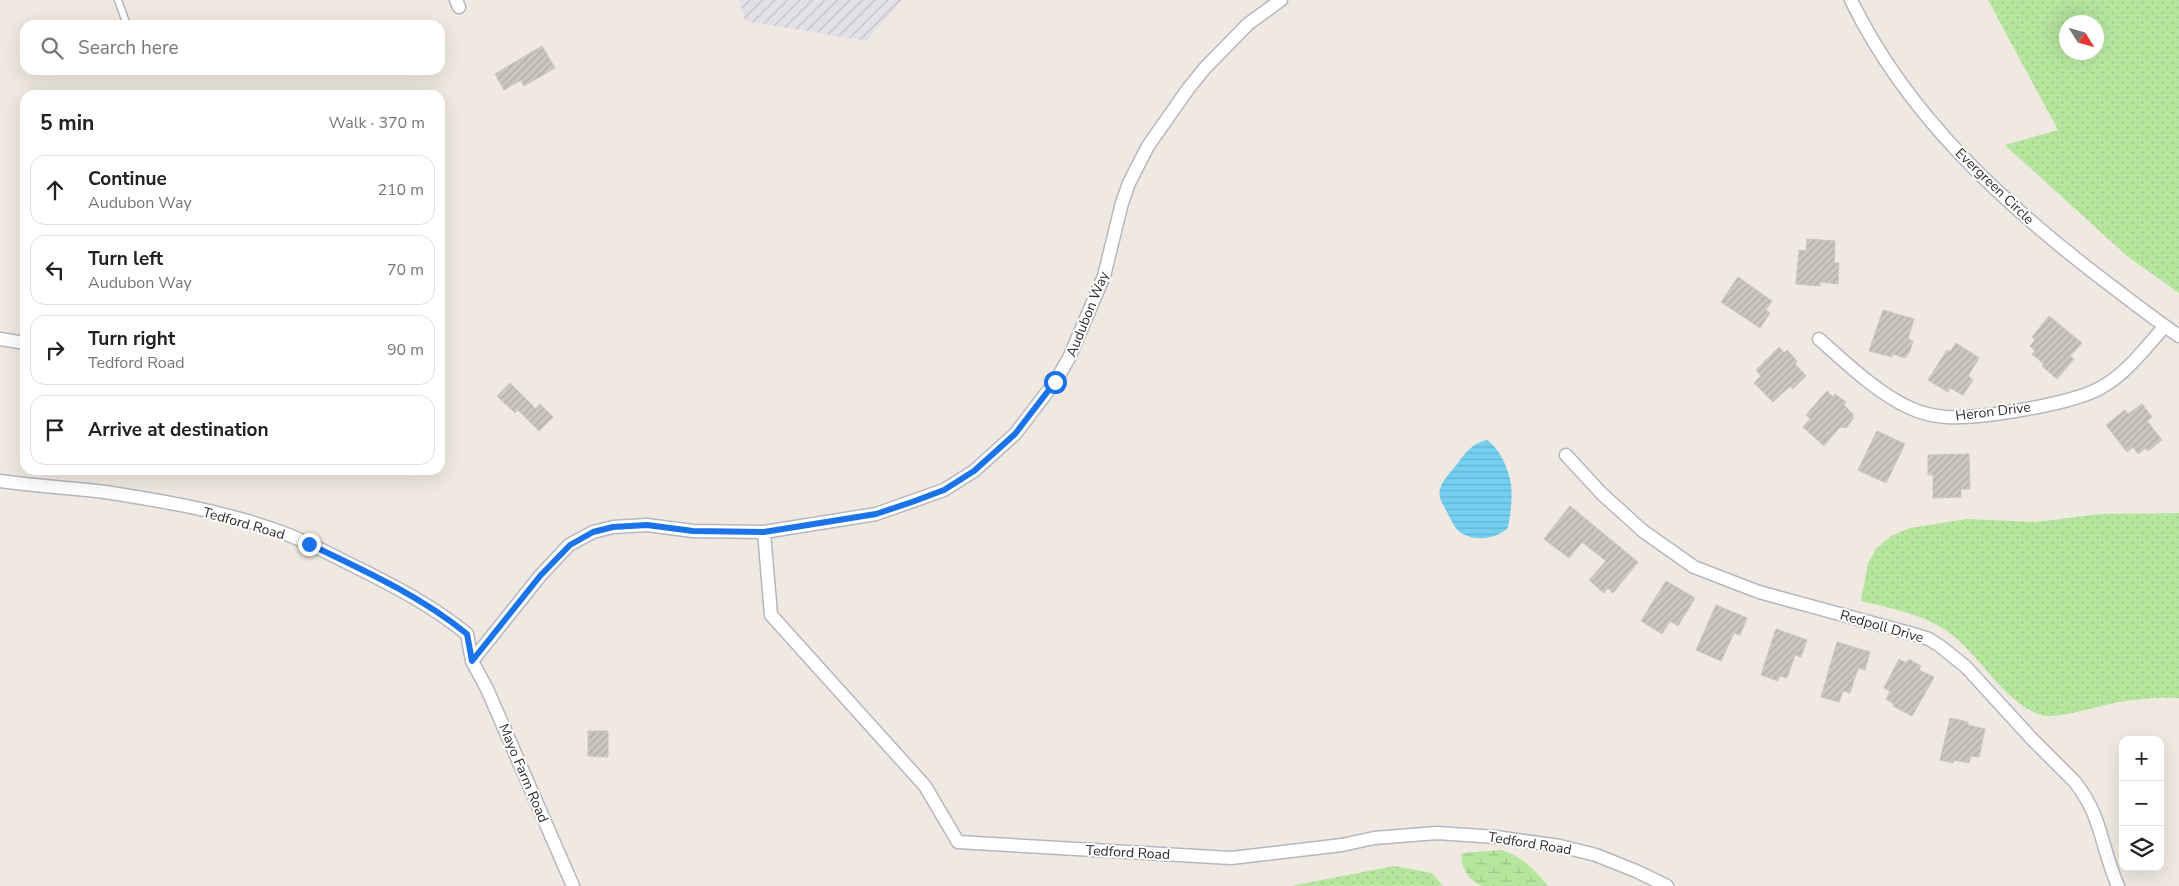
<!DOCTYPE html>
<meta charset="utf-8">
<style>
body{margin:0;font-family:"Nunito Sans",sans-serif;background:#f2f2f2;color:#222}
.controls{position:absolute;right:15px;bottom:15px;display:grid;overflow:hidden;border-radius:10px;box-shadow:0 5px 20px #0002}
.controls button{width:45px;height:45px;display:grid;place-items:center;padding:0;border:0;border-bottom:1px solid #e0e0e0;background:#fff;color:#222;font:25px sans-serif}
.compass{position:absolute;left:2059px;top:15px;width:45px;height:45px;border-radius:50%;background:#fff;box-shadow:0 5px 20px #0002;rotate:127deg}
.stop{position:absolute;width:15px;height:15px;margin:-11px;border:4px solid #1a73e8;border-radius:50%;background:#fff}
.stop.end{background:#1a73e8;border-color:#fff;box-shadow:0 1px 5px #0008}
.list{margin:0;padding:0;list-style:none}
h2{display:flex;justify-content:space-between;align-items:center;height:65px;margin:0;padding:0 20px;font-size:21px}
h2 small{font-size:16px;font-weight:400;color:#767676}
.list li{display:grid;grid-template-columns:32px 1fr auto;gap:15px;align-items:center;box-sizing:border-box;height:70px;margin:0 10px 10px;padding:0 10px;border:1px solid #e0e0e0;border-radius:15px}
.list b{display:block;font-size:19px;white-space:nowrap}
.list p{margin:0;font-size:16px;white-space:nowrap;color:#767676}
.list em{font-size:16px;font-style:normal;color:#767676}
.icon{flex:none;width:28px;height:28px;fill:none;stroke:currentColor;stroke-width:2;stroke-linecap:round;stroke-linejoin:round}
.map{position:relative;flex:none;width:2179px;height:886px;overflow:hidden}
.search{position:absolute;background:#fff;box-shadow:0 5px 20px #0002;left:20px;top:20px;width:425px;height:55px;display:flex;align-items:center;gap:12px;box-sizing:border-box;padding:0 18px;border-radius:15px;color:#767676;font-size:19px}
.panel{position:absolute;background:#fff;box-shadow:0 5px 20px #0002;left:20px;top:90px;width:425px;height:385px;border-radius:15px}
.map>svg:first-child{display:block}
.industrial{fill:url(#industrial-furrows)}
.grass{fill:url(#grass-dots);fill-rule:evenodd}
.wetland{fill:url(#wetland-marsh)}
.water{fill:url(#water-rules)}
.building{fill:url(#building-hatch);stroke:#cbc5ba}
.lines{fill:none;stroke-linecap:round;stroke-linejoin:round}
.service-casing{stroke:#b4b7c1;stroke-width:9}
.minor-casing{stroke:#b4b7c1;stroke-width:15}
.service{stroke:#fff;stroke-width:6}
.minor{stroke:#fff;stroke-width:12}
.route{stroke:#1a73e8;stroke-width:6}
.labels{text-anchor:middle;stroke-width:4;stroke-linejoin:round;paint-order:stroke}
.street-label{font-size:14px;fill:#2e2e2e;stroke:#fff}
</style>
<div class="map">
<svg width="2179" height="886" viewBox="0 0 2179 886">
<defs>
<pattern id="industrial-furrows" width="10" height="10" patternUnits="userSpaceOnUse" patternTransform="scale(1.25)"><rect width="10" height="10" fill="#e3e1e8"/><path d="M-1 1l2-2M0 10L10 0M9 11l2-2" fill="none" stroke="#c3c1c7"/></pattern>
<pattern id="grass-dots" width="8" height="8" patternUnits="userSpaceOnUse" patternTransform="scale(1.25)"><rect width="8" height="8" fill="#b6e59e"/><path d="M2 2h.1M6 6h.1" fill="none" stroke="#9dc588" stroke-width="1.8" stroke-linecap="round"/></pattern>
<pattern id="wetland-marsh" width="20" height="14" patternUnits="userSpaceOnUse" patternTransform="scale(1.25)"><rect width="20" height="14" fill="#b6e59e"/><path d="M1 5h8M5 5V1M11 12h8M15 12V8" fill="none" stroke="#9dc588"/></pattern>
<pattern id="water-rules" width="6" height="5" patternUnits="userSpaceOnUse" patternTransform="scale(1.25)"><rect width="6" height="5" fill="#75cff0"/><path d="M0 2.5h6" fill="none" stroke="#66b2ce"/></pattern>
<pattern id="building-hatch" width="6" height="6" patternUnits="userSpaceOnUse" patternTransform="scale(1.25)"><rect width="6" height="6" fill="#cbc7bf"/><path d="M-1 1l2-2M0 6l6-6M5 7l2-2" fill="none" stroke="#afaba4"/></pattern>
</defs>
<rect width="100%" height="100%" fill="#efe9e1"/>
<path class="industrial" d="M739 0H902L867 41 745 21Z"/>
<path class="grass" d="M1988 0H2179V293L2127 256 2005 145 2058 130ZM2066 22H2096V52H2066Z
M2179 513V698C2157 697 2136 699 2114 703 2100 706 2058 718 2047 716 2007 710 1979 651 1944 629 1919 613 1889 608 1861 601L1868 563 1876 549 1891 536 1910 528 1967 519 2036 522 2100 514Z
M1394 866 1432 873 1443 886H1291Z"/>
<path class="wetland" d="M1502 850C1524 858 1533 868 1548 886 1533 886 1497 886 1484 886 1470 883 1459 866 1462 853Z"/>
<path class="water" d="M1487 440C1495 446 1500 453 1504 462 1515 486 1512 502 1508 528 1496 539 1476 542 1461 533 1454 528 1450 518 1446 510 1442 503 1438 497 1440 489 1443 479 1452 471 1458 463 1465 453 1474 442 1487 440Z"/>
<path class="building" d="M542 46 555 68 524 86 521 80 504 90 495 74Z
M1807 239 1835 241 1834 263H1839L1838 284 1820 282V286L1796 284 1799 250 1806 251Z
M1738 277 1772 301 1766 310 1770 313 1760 328 1721 302Z
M1883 310 1914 319 1908 339 1913 341 1910 351 1905 358 1893 354 1892 357 1869 351Z
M2049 316 2082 343 2070 356 2074 359 2057 379 2042 366 2044 364 2032 354 2035 351 2030 346 2035 340 2032 337Z
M1956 343 1979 358 1968 376 1973 380 1963 395 1950 388 1948 392 1928 380 1947 350 1950 352Z
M1779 347 1784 353 1787 350 1797 361 1795 364 1806 376 1793 389 1790 386 1773 402 1754 383 1761 376 1756 370Z
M510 383 536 409 540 404 553 417 539 431 518 410 515 413 497 396Z
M1827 391 1833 397 1835 394 1846 402 1844 405 1853 414V419L1846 428 1840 427 1824 446 1803 427 1810 419 1806 415Z
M2142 404 2152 417 2147 421 2162 440 2148 451 2146 448 2138 454 2133 447 2127 452 2106 425 2125 410 2128 414Z
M1877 431 1905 444 1886 483 1858 470Z
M1969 454 1970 489H1961V497L1933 498V475H1928V455Z
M1570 506 1638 562 1613 593 1608 588 1604 593 1589 580 1606 561 1582 542 1569 558 1544 539Z
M1666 581 1695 598 1678 626 1670 621 1662 634 1641 621Z
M1716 605 1747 618 1740 635 1734 633 1721 661 1696 650Z
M1776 629 1807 640 1801 657 1795 655 1787 678 1780 676 1778 681 1761 675Z
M1837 642 1870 652 1865 670 1858 668 1850 693 1843 691 1839 702 1821 697Z
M1899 659 1906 663 1909 659 1921 666 1919 670 1934 677 1912 716 1893 706 1894 704 1886 699 1890 691 1884 688Z
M1950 718 1968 722V725L1985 729 1979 757 1971 756 1969 763 1954 760 1953 763 1940 760Z
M588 731H608V757L588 756Z"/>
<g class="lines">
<g class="service-casing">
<path id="service" d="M118 0 127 25"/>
</g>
<g class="minor-casing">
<path id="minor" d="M456 0 459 7
M1851 0C1907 116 2005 205 2106 282 2130 300 2154 319 2179 336
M0 339 25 343
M1819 339C1845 362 1877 393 1910 408 1921 413 1934 416 1946 417 1980 419 2074 404 2102 387 2127 373 2146 347 2165 326
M1566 455 1602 494 1643 531 1694 567 1759 592 1913 634 1929 639 1940 646 1966 667 2032 739 2075 782C2103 818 2101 848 2118 886
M0 481C35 486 70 488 105 492 163 501 223 511 278 531 307 541 333 556 360 569 398 588 434 607 467 634L472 661 487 689 573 886
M764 532 771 615 925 786 958 842 1231 858 1342 845 1374 838 1437 833 1496 837 1560 846 1596 855 1636 871 1667 886
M472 661 540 576 569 545 593 532 613 527 647 525 693 531 764 532 876 514 944 490 974 471 1015 434 1055 382 1069 358 1104 276 1122 203 1129 183 1148 146 1188 89 1205 68 1248 24 1281 0"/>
</g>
<use href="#service" class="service"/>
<use href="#minor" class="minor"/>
</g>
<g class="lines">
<path class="route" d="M309 544C363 570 419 595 467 634L472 661 540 576 570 545 593 532 613 527 647 525 693 531 764 532 876 514 912 502 944 490 974 471 1015 434 1055 382"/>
</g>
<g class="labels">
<g class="street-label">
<text transform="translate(1995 186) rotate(44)" y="5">Evergreen Circle</text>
<text transform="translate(1087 314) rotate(-68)" y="5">Audubon Way</text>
<text transform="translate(1993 411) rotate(-7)" y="5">Heron Drive</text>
<text transform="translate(244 523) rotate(16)" y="5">Tedford Road</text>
<text transform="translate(1882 626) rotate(16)" y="5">Redpoll Drive</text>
<text transform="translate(524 773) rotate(67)" y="5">Mayo Farm Road</text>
<text transform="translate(1530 843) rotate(9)" y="5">Tedford Road</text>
<text transform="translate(1128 852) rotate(3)" y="5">Tedford Road</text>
</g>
</g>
</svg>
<div class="controls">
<button>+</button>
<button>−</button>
<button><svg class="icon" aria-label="layers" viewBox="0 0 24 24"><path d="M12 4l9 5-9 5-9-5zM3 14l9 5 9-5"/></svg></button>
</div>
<svg class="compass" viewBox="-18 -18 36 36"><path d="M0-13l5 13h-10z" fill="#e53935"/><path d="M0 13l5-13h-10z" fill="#767676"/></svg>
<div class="stop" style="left:1055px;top:382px"></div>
<div class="stop end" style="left:309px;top:544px"></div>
<div class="search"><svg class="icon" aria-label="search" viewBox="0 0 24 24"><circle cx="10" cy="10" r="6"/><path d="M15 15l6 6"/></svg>Search here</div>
<section class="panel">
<h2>5 min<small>Walk · 370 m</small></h2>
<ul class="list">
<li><svg class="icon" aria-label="ahead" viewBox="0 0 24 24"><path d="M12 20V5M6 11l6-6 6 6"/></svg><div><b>Continue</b><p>Audubon Way</p></div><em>210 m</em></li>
<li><svg class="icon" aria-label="left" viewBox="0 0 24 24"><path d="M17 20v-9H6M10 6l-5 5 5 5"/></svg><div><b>Turn left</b><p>Audubon Way</p></div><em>70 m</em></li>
<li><svg class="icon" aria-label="right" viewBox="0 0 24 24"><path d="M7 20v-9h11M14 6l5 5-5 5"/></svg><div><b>Turn right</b><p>Tedford Road</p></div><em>90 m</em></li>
<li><svg class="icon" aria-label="arrive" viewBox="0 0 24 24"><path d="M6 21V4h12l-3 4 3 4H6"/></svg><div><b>Arrive at destination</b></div></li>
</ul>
</section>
</div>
